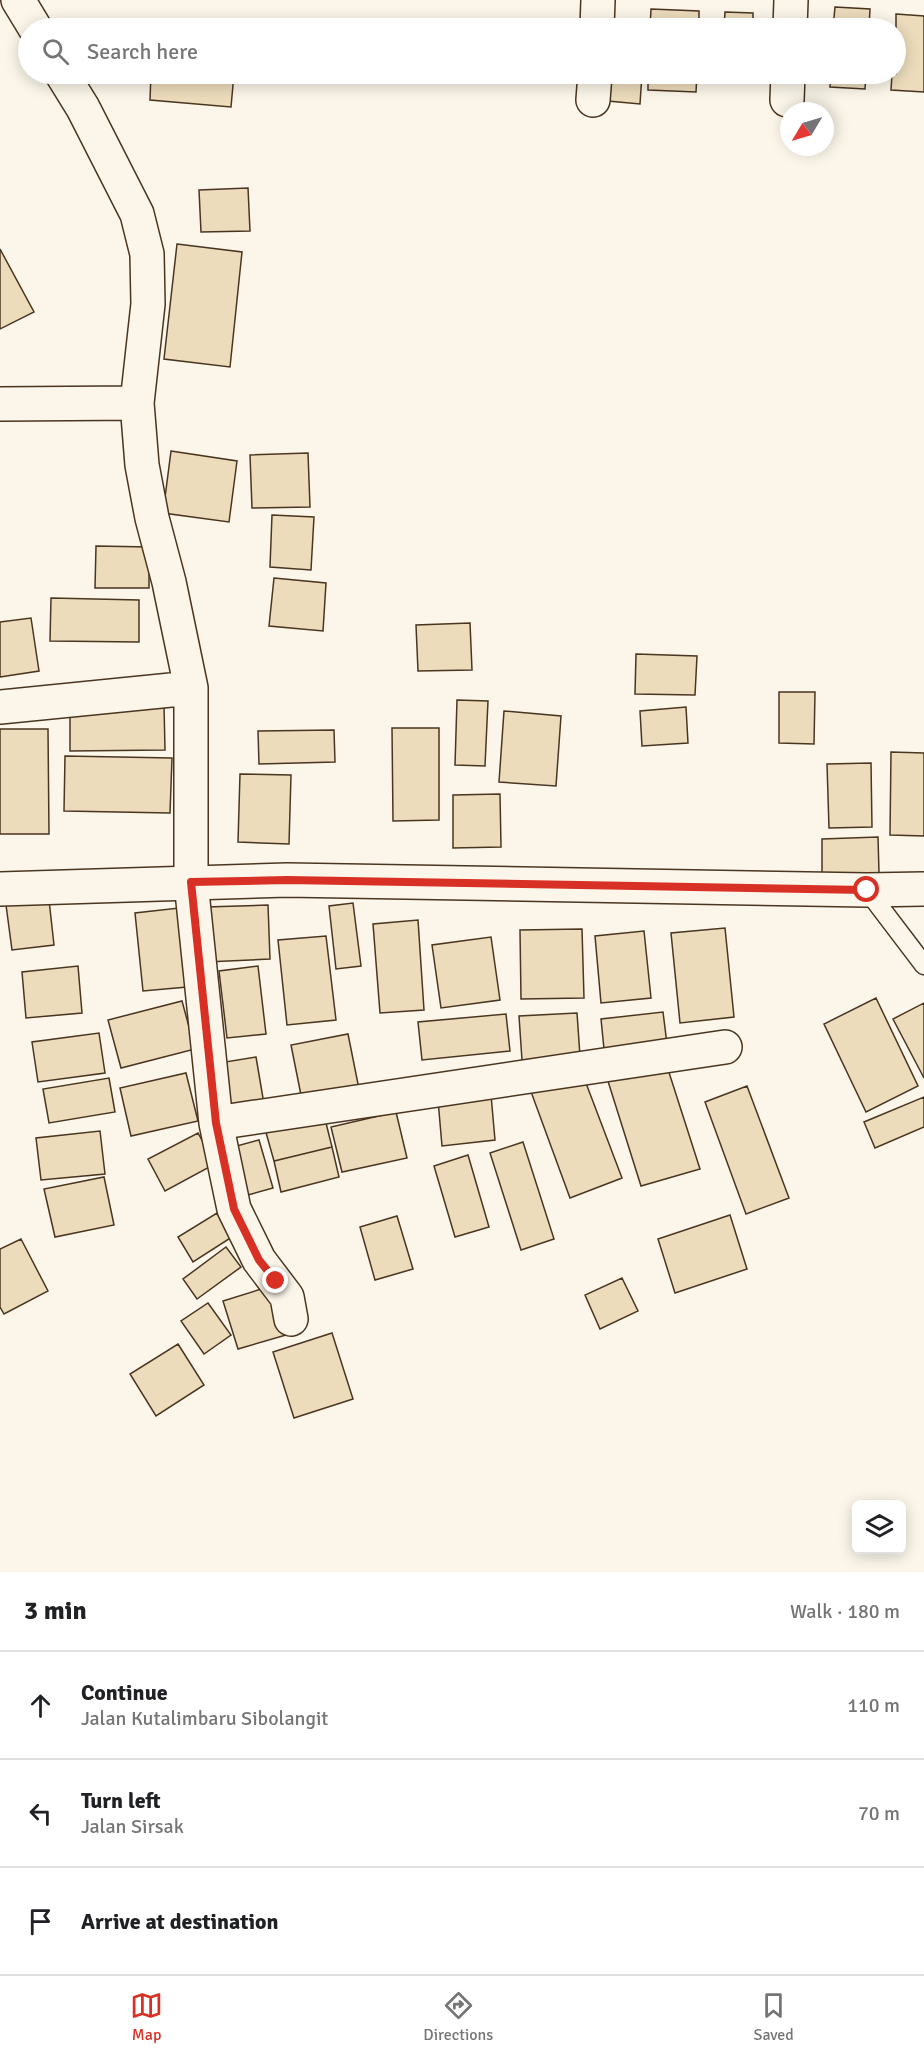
<!DOCTYPE html>
<meta charset="utf-8">
<style>
body{margin:0;font-family:Signika,sans-serif;background:#f6f6f6;color:#202124}
.controls{position:absolute;right:18px;bottom:18px;display:grid;overflow:hidden;border-radius:9px;box-shadow:0 3px 15px #0003}
.controls button{width:54px;height:54px;display:grid;place-items:center;padding:0;border:0;border-bottom:2px solid #e0e0e0;background:#fff;color:#202124;font:30px sans-serif}
.compass{position:absolute;left:780px;top:102px;width:54px;height:54px;border-radius:50%;background:#fff;box-shadow:0 3px 15px #0003;rotate:232deg}
.stop{position:absolute;width:18px;height:18px;margin:-14px;border:4px solid #d93025;border-radius:50%;background:#fff}
.stop.end{background:#d93025;border-color:#fff;box-shadow:0 2px 6px #0008}
.list{margin:0;padding:0;list-style:none}
h2{display:flex;justify-content:space-between;align-items:center;height:78px;margin:0;padding:0 24px;font-size:26px}
h2 small{font-size:20px;font-weight:400;color:#757577}
.list li{display:grid;grid-template-columns:39px 1fr auto;gap:18px;align-items:center;box-sizing:border-box;height:108px;padding:0 24px;border-top:2px solid #e0e0e0}
.list b{display:block;font-size:22px;white-space:nowrap}
.list p{margin:0;font-size:20px;white-space:nowrap;color:#757577}
.list em{font-size:20px;font-style:normal;color:#757577}
.icon{flex:none;width:33px;height:33px;fill:none;stroke:currentColor;stroke-width:2;stroke-linecap:round;stroke-linejoin:round}
.map{position:relative;flex:none;width:924px;height:1572px;overflow:hidden}
.search{position:absolute;background:#fff;box-shadow:0 3px 15px #0003;left:18px;right:18px;top:18px;height:66px;display:flex;align-items:center;gap:15px;box-sizing:border-box;padding:0 21px;border-radius:33px;color:#757577;font-size:22px}
.sheet{height:402px;background:#fff}
nav{display:flex;justify-content:space-around;align-items:center;box-sizing:border-box;height:84px;border-top:2px solid #e0e0e0;background:#fff;font-size:16px;color:#757577}
nav a{display:grid;justify-items:center;gap:3px}
nav .on{color:#d93025}
.map>svg:first-child{display:block}
.building{fill:#ecdcbc;stroke:#4a3520;stroke-width:1.5}
.lines{fill:none;stroke-linecap:round;stroke-linejoin:round}
.lane-casing{stroke:#4a3520;stroke-width:21}
.street-casing{stroke:#4a3520;stroke-width:36}
.secondary-casing{stroke:#4a3520;stroke-width:36}
.lane{stroke:#fbf6e9;stroke-width:18}
.street{stroke:#fbf6e9;stroke-width:33}
.secondary{stroke:#fbf6e9;stroke-width:33}
.route{stroke:#d93025;stroke-width:8}
</style>
<div class="map">
<svg width="924" height="1572" viewBox="0 0 924 1572">
<rect width="100%" height="100%" fill="#fbf6e9"/>
<path class="building" d="M835 7 870 9 869 28H833Z
M651 9 699 11V28H650Z
M725 12 753 13V28H724Z
M896 14 924 16V92L891 90 892 74H896Z
M151 74H234L231 107 150 100Z
M610 74H642L640 104 608 101Z
M648 74H697L696 92 648 90Z
M723 74H752V79H723Z
M831 74H866L865 89 830 87Z
M248 188 250 231 201 232 199 190Z
M177 244 242 252 230 367 164 359Z
M0 249 34 312 0 329Z
M171 451 237 461 229 522 163 513Z
M308 453 310 507 252 508 250 455Z
M272 515 314 517 311 570 270 567Z
M96 546 149 547V588H95Z
M274 578 326 583 323 631 269 626Z
M51 598 139 600V642L50 641Z
M31 618 39 671 0 677V622Z
M470 623 472 670 418 671 416 625Z
M636 654 697 656 695 695 635 694Z
M779 692H815L814 744 779 743Z
M457 700 488 701 485 766 455 765Z
M164 705 165 750 70 751V706Z
M686 707 688 743 642 746 640 711Z
M504 711 561 716 556 786 499 782Z
M392 728H439V820L393 821Z
M0 729H48L49 834H0Z
M334 730 335 762 259 764 258 731Z
M891 752 924 753V836L890 835Z
M65 756 172 758 170 813 64 811Z
M871 763 872 827 829 828 827 764Z
M240 774 291 775 289 844 238 842Z
M500 794 501 847 453 848V795Z
M878 837 879 873 822 874V839Z
M49 900 54 945 12 950 6 905Z
M353 903 361 966 336 969 329 906Z
M268 905 270 959 206 962 205 907Z
M179 908 187 987 143 991 135 913Z
M418 920 424 1010 380 1013 373 924Z
M725 928 734 1017 680 1023 671 933Z
M582 929 584 998 521 999 520 930Z
M644 931 651 998 601 1003 595 936Z
M326 936 336 1020 287 1025 278 940Z
M491 937 500 1000 441 1008 432 945Z
M78 966 82 1013 26 1018 22 972Z
M258 966 266 1034 227 1038 219 971Z
M876 998 918 1086 866 1112 824 1024Z
M182 1001 195 1049 121 1068 108 1020Z
M924 1003V1078L893 1019Z
M663 1012 668 1052 605 1059 601 1019Z
M577 1013 580 1056 522 1060 519 1016Z
M506 1014 510 1051 422 1060 418 1022Z
M99 1033 105 1073 38 1082 32 1042Z
M348 1034 359 1089 302 1100 291 1045Z
M256 1057 264 1104 226 1110 219 1063Z
M665 1060 700 1169 641 1186 607 1078Z
M581 1070 622 1178 570 1198 530 1089Z
M186 1073 198 1121 131 1136 120 1088Z
M109 1078 115 1112 49 1123 43 1089Z
M747 1086 789 1198 746 1214 705 1102Z
M491 1095 495 1140 442 1146 438 1100Z
M924 1097V1127L875 1148 864 1122Z
M396 1112 407 1158 342 1172 331 1127Z
M324 1115 332 1147 274 1161 265 1129Z
M100 1131 105 1174 41 1180 36 1138Z
M198 1133 215 1164 165 1191 148 1159Z
M259 1140 273 1188 248 1195 233 1147Z
M523 1142 554 1239 521 1250 490 1153Z
M332 1147 339 1177 281 1192 274 1161Z
M468 1155 489 1227 455 1237 434 1166Z
M104 1177 114 1225 55 1237 44 1189Z
M217 1213 232 1237 193 1262 178 1237Z
M730 1215 747 1269 675 1293 658 1239Z
M397 1216 413 1269 375 1280 360 1227Z
M21 1239 48 1291 4 1314 0 1307V1249Z
M226 1247 241 1267 197 1299 183 1279Z
M622 1278 638 1311 600 1329 585 1295Z
M271 1286 286 1335 238 1349 223 1301Z
M208 1303 231 1335 204 1354 181 1321Z
M332 1333 353 1399 294 1418 273 1352Z
M178 1344 204 1385 156 1416 130 1374Z"/>
<g class="lines">
<g class="lane-casing">
<path id="lane" d="M867 890 924 965"/>
</g>
<g class="street-casing">
<path id="street" d="M18 0 35 28
M597 28 598 0
M790 28 791 0
M62 74 83 108 137 214 147 254 148 304 137 403 142 465 152 518 169 582 191 688V882L216 1123 234 1209 259 1260 287 1297 291 1319
M593 100 595 74
M787 100 788 74
M0 404 137 403
M0 707 191 688
M216 1123 725 1047"/>
</g>
<g class="secondary-casing">
<path id="secondary" d="M0 889 287 880 867 890 924 889"/>
</g>
<use href="#lane" class="lane"/>
<use href="#street" class="street"/>
<use href="#secondary" class="secondary"/>
</g>
<g class="lines">
<path class="route" d="M276 1281 259 1260 234 1209 216 1123 191 882 287 880 867 890"/>
</g>
</svg>
<div class="controls">
<button><svg class="icon" aria-label="layers" viewBox="0 0 24 24"><path d="M12 4l9 5-9 5-9-5zM3 14l9 5 9-5"/></svg></button>
</div>
<svg class="compass" viewBox="-18 -18 36 36"><path d="M0-13l5 13h-10z" fill="#e53935"/><path d="M0 13l5-13h-10z" fill="#757577"/></svg>
<div class="stop" style="left:867px;top:890px"></div>
<div class="stop end" style="left:276px;top:1281px"></div>
<div class="search"><svg class="icon" aria-label="search" viewBox="0 0 24 24"><circle cx="10" cy="10" r="6"/><path d="M15 15l6 6"/></svg>Search here</div>
</div>
<section class="sheet">
<h2>3 min<small>Walk · 180 m</small></h2>
<ul class="list">
<li><svg class="icon" aria-label="ahead" viewBox="0 0 24 24"><path d="M12 20V5M6 11l6-6 6 6"/></svg><div><b>Continue</b><p>Jalan Kutalimbaru Sibolangit</p></div><em>110 m</em></li>
<li><svg class="icon" aria-label="left" viewBox="0 0 24 24"><path d="M17 20v-9H6M10 6l-5 5 5 5"/></svg><div><b>Turn left</b><p>Jalan Sirsak</p></div><em>70 m</em></li>
<li><svg class="icon" aria-label="arrive" viewBox="0 0 24 24"><path d="M6 21V4h12l-3 4 3 4H6"/></svg><div><b>Arrive at destination</b></div></li>
</ul>
</section>
<nav>
<a class="on"><svg class="icon" aria-label="map" viewBox="0 0 24 24"><path d="M3 6l6-2 6 2 6-2v14l-6 2-6-2-6 2zM9 4v14M15 6v14"/></svg>Map</a>
<a><svg class="icon" aria-label="directions" viewBox="0 0 24 24"><path d="M12 3l9 9-9 9-9-9zM9 14v-3h6M13 9l2 2-2 2"/></svg>Directions</a>
<a><svg class="icon" aria-label="saved" viewBox="0 0 24 24"><path d="M7 4h10v16l-5-4-5 4z"/></svg>Saved</a>
</nav>
